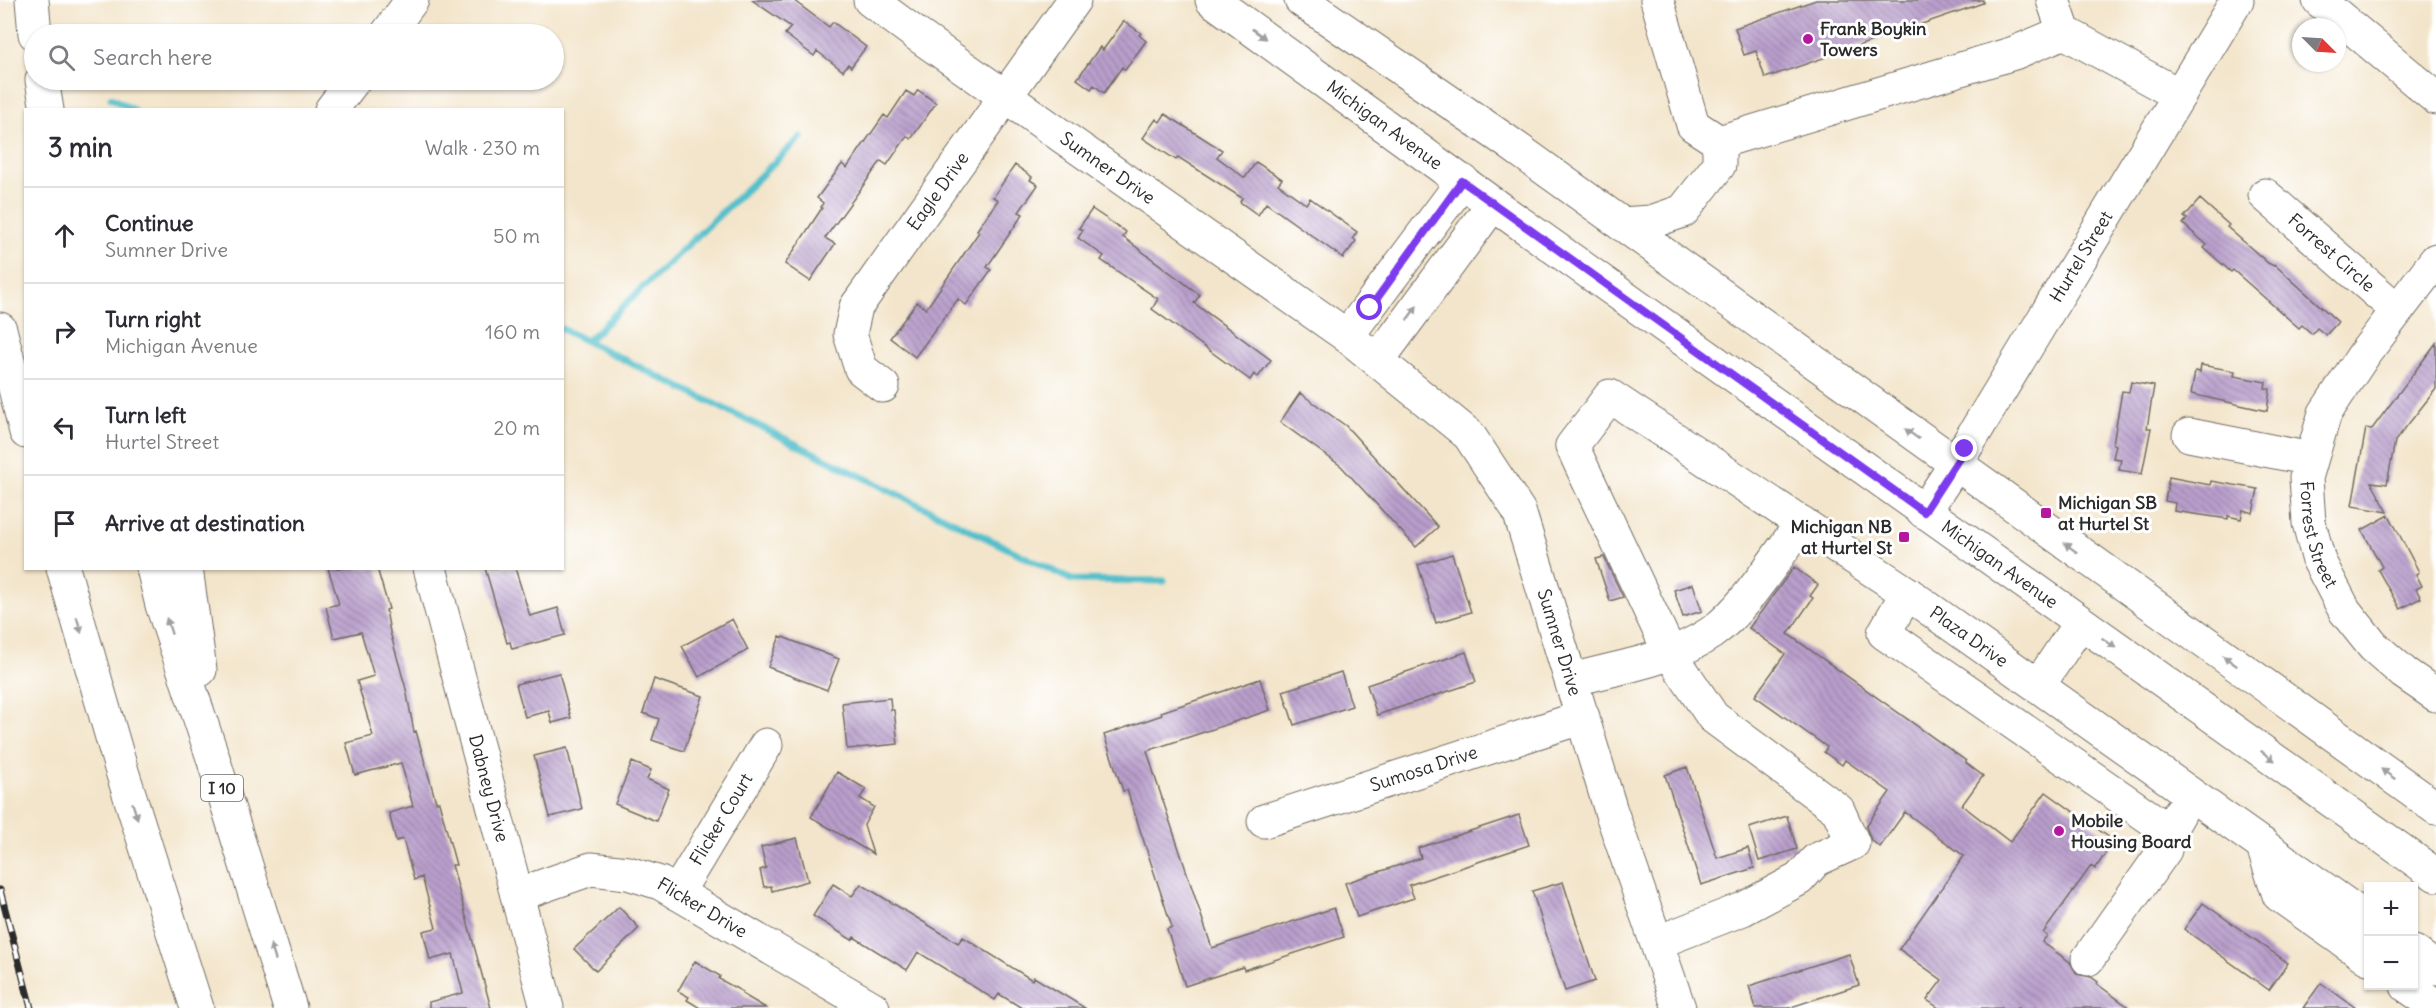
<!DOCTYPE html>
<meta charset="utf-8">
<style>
body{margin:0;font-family:Delius,sans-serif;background:#f2f2f3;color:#2b2b33}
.controls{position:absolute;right:18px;bottom:18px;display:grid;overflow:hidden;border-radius:0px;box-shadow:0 2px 4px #0004}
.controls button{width:54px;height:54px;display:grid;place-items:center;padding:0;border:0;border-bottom:2px solid #e1e1e2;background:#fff;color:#2b2b33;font:30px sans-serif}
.compass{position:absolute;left:2292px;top:18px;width:54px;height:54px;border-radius:50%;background:#fff;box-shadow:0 2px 4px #0004;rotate:114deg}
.stop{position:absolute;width:18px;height:18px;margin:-14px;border:4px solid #7c3aed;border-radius:50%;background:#fff}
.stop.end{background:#7c3aed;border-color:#fff;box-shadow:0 2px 6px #0008}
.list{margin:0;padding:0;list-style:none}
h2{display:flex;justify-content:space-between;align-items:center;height:78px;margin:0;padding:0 24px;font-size:26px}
h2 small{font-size:20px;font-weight:400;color:#7c7c81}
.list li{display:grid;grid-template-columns:39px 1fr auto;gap:18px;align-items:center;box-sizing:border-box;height:96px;padding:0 24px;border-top:2px solid #e1e1e2}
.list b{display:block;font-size:22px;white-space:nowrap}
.list p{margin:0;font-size:20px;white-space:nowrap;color:#7c7c81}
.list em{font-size:20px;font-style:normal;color:#7c7c81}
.icon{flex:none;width:33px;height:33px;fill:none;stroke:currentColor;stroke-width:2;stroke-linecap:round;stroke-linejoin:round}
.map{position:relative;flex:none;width:2436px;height:1008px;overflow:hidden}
.search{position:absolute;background:#fff;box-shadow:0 2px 4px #0004;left:24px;top:24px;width:540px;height:66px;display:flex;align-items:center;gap:15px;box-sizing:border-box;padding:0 21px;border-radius:33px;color:#7c7c81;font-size:22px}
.panel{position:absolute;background:#fff;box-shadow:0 2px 4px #0004;left:24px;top:108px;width:540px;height:462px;border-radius:0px}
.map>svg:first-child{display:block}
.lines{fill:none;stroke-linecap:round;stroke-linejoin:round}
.stream{stroke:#52bfcb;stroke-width:7}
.building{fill:url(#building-back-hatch)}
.minor-casing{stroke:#716c63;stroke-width:35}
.major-casing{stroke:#716c63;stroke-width:35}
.highway-casing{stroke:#716c63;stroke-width:35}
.minor{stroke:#fff;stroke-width:33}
.major{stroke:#fff;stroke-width:33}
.highway{stroke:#fff;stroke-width:33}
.rail-casing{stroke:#2b2b2b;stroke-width:7}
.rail{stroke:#fff;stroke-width:4.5;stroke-dasharray:14;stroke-linecap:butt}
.oneway{fill:#a0a0a0}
.route{stroke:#7c3aed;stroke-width:8}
.poi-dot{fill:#b5179e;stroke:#fff;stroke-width:2}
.labels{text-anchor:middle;stroke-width:6;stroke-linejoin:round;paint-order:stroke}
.shield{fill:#fff;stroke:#6b6b6b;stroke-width:1.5}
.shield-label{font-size:16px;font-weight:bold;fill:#2b2b2b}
.poi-label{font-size:18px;font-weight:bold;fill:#2b2b2b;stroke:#fff;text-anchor:start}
.street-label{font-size:18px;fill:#2b2b2b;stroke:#fff}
</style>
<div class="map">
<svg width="2436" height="1008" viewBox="0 0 2436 1008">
<defs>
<pattern id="building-back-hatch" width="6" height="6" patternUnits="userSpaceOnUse" patternTransform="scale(1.5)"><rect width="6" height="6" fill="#b99fcc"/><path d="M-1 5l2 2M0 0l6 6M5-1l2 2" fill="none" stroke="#9782a6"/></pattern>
</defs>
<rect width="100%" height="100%" fill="#fff"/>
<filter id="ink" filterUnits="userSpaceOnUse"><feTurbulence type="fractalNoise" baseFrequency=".0167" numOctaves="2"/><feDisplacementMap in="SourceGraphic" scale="12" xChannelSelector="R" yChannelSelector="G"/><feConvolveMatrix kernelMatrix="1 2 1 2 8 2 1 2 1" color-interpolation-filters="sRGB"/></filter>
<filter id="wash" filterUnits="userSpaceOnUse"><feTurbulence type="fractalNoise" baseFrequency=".008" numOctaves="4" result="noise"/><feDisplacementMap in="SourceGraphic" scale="24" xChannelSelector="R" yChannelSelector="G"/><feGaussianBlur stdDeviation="1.35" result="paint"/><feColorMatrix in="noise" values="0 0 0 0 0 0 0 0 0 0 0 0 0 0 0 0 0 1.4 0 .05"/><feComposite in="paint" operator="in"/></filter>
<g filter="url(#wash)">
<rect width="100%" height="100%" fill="#f3e5cb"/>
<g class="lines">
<path class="stream" d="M111 98 133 110
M562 329 1072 580 1164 581
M587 341 801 137"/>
</g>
<g id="blocks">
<path class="building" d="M752 0H793L829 27 833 22 866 47 851 67 848 64 843 71 817 51 814 56 785 34 791 27Z
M1816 0H1983V3L1765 78 1756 51 1744 55 1735 28Z
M1124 21 1141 33 1139 35 1146 41 1125 70 1122 67 1104 93 1094 85 1091 89 1077 79 1100 47 1103 50Z
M918 90 936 103 911 139 907 136 887 165 881 161 825 238 835 244 810 281 785 264 822 208 821 207 823 203 817 198 842 164 847 168 884 115 888 118 906 91 914 96Z
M1165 114 1222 150 1217 157 1245 178 1256 162 1282 179 1278 184 1306 204 1310 198 1357 232 1353 238 1356 241 1343 258 1266 203 1258 215 1240 202 1242 198 1178 157 1176 160 1143 138 1156 119 1160 122Z
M1015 165 1032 177 1030 180 1038 185 1019 212 1023 214 987 267 991 270 966 305 958 299 915 357 890 338 917 302 926 309 979 232 977 230 998 200 993 197Z
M2200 199 2229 225 2227 227 2268 263 2274 266 2275 265 2338 322 2326 335 2317 328 2312 334 2302 325 2299 328 2233 270 2231 272 2204 248 2207 245 2183 224 2187 219 2184 217Z
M1092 209 1126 232 1123 237 1200 295 1194 303 1271 360 1258 377 1254 374 1250 380 1152 309 1158 299 1101 260 1104 256 1078 238 1083 230 1079 228Z
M2436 343V389L2395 441 2387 484 2371 482 2388 512 2352 506 2366 428 2372 429Z
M2201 365 2235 371 2234 376 2266 382 2265 388 2270 389 2267 411 2191 394 2195 371 2200 372Z
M2131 382 2154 386 2147 428H2151L2142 474 2119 470 2121 459 2113 458 2116 445 2113 444 2122 391 2129 392Z
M1300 393 1346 426 1438 527 1416 547 1341 466 1280 422Z
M2169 477 2210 485 2211 481 2258 489 2253 513 2243 510 2241 519 2228 516V519L2174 511 2175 503 2165 501Z
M2389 515 2419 572 2416 574 2422 586 2416 589 2421 598 2400 609 2378 570 2382 567 2362 530Z
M1452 554 1471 612 1436 623 1418 565Z
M1604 557 1623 597 1610 601 1596 559Z
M1794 567 1818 585 1810 596 1813 598 1788 634 1966 761V763L1983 776 1962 805 2010 842 2046 792 2114 841 2095 869 2091 866 2043 933 2047 936 2042 942 2070 962 2077 974 2091 977 2098 982 2097 984 2130 1008H1939L1927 1000 1942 980 1899 949 1964 856 1905 812 1880 847 1871 840 1866 826 1890 792 1845 760 1842 765 1824 752 1827 747 1755 696 1785 654 1749 628Z
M328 568H377L389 609 386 610 390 632 406 689 414 732 416 731 436 802H439L456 865H452L491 1008H429V1002L463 993 453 954 430 960 423 931 436 928 422 877 414 880 403 839 396 841 389 813 413 806 401 763 355 775 346 743 373 736 357 681 374 676 361 632 334 638 326 607 339 604Z
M485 568H515L530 616 558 608 565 635 512 649 510 642 507 643Z
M1693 584 1702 611 1683 617 1674 590Z
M732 619 748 650 699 677 682 646Z
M780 636 839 659 827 690 768 667Z
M1466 652 1476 682 1377 715 1367 685Z
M1341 672 1352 706 1294 725 1283 691Z
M559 673 571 718 552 723 549 711 525 717 516 684Z
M654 679 703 696 684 751 652 740 659 719 643 713Z
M1260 679 1270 710 1147 751 1156 780 1212 948 1334 908 1344 937 1244 970 1243 967 1185 986 1167 929 1172 927 1127 790 1123 791 1104 735 1162 715 1161 712Z
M890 698 891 710H894L898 744 847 749 842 703Z
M567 748 582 809 550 817 534 756Z
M632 762 651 770 647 779 669 789 656 821 615 804Z
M1687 767 1717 858 1748 848 1754 868 1701 885 1665 775Z
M837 772 866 789 860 798 874 807 864 825 873 854 811 817Z
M1519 815 1529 845 1409 885 1414 898 1357 917 1345 883 1421 858 1418 848Z
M1787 816 1797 849 1759 861 1749 828Z
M797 838 808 881 772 891 771 886 764 887 760 870 766 868 761 847Z
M1563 882 1595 981 1565 991 1532 891Z
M833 884 852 896 861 884 958 943 963 937 1032 980 1034 977 1085 1008H1022L999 994 995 1000 918 952 907 970 854 937 852 940 813 916Z
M2203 903 2288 963 2269 990 2184 929Z
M619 907 639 928 596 971 574 949Z
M1849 954 1859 985 1788 1008H1756L1749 986Z
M695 961 720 976 719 979 743 992 742 994 766 1008H700L687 1000 689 997 678 991Z
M2321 983 2356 1008H2303Z"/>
</g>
</g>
<g filter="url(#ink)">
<use href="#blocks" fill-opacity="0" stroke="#716c63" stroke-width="1.5"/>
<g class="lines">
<g class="minor-casing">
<g id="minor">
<path id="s1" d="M870 0 916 34 1347 336 1469 435 1519 511 1611 811 1679 1008"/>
<path d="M2053 0 2064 32 2179 95"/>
<path d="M2319 0 2436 98"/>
<path d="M1719 142 2014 53 2064 32"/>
<path id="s2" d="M2265 195 2397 310"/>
<path d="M1621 224 1651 222 1683 211 1719 165V142L1693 125 1657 0"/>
<path id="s3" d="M2436 260 2365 353 2325 413 2306 478 2309 523 2319 561 2345 611 2373 646 2404 673 2436 695"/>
<path d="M1347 336 1463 181"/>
<path d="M1378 360 1493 204"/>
<path id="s4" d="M883 386 861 369 850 334 856 307 1074 0"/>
<path d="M2189 435 2311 459"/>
<path id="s5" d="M1924 512 1955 465 2237 0"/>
<path id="s6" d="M430 568 547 1008"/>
<path d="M1907 593 1884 633 2169 831"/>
<path d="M1572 680C1618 667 1671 660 1711 633 1744 610 1777 556 1802 523"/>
<path d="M2038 686 2080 623"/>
<path id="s7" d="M1264 821 1583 717"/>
<path d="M2262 844 2279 895 2368 958"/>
<path id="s8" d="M677 893 766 745"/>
<path id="s9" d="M517 895 591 869 628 873 660 883 873 1008"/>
<path id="s10" d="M1658 942 1743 909 1799 879 1816 860 1853 843 1838 810 1713 717 1670 653 1572 446 1610 396 1907 593 2368 920"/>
<path d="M2414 952 2436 968"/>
<path d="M2088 959 2165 850 2169 831 2180 812"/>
<path d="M2407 986 2436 1006"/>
</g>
</g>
<g class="major-casing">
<g id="major">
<path id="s11" d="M1212 0 1493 204 2436 875"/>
<path d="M1301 0 1505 140 2436 808"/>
</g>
</g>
<g class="highway-casing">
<path id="highway" d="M32 0 35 34
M387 34 412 0
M42 80 47 110
M331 110 354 80
M0 329 26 432
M63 568 120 765 197 1008
M153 568 162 605 213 758 290 1008
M186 568 200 670"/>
</g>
<use href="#minor" class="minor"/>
<use href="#major" class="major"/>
<use href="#highway" class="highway"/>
<g class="rail-casing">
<path id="rail" d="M0 890 31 1008"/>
</g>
<use href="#rail" class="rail"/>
</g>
<defs><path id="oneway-solid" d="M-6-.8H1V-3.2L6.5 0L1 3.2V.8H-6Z" transform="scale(1.5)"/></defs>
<g class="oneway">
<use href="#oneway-solid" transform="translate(1259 34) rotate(36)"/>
<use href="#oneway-solid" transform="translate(1412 313) rotate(-54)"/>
<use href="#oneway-solid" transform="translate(1912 434) rotate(-144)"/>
<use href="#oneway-solid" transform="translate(2071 548) rotate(-144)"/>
<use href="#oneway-solid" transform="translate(79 625) rotate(74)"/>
<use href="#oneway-solid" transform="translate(169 626) rotate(-108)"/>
<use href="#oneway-solid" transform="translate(2109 643) rotate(35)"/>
<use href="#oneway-solid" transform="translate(2230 661) rotate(-144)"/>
<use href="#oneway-solid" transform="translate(2268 756) rotate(35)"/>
<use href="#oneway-solid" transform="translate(2388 774) rotate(-144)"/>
<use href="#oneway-solid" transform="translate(135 811) rotate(72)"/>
<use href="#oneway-solid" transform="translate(273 952) rotate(-107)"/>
</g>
</g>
<g class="lines" filter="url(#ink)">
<path class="route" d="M1370 308 1462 181 1924 512 1965 449"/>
</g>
<g class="poi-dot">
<circle cx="1808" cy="39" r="6"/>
<rect x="2040" y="507" width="12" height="12" rx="3"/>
<rect x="1898" y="531" width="12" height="12" rx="3"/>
<circle cx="2059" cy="831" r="6"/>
</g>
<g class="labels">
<rect class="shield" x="201" y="775" width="42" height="26" rx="4.5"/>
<g class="shield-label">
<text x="222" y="794">I 10</text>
</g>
<g class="poi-label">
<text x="1820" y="35">Frank Boykin<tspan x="1820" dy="21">Towers</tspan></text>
<text x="2058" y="509">Michigan SB<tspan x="2058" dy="21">at Hurtel St</tspan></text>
<text x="1892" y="533" text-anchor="end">Michigan NB<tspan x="1892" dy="21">at Hurtel St</tspan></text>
<text x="2071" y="827">Mobile<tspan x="2071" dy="21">Housing Board</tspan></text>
</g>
<g class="street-label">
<text dy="6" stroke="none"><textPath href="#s11" startOffset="213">Michigan Avenue</textPath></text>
<text dy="6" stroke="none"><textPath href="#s1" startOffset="291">Sumner Drive</textPath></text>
<text dy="6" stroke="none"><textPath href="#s4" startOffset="234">Eagle Drive</textPath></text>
<text dy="6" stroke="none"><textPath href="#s2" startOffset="88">Forrest Circle</textPath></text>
<text dy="6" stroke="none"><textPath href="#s5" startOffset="300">Hurtel Street</textPath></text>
<text dy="6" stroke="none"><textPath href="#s3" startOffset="315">Forrest Street</textPath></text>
<text dy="6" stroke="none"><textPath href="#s11" startOffset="969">Michigan Avenue</textPath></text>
<text dy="6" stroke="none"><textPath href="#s10" startOffset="1214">Plaza Drive</textPath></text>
<text dy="6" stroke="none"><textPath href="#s1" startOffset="969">Sumner Drive</textPath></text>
<text dy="6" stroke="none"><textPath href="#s7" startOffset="168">Sumosa Drive</textPath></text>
<text dy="6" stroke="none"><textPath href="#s6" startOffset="228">Dabney Drive</textPath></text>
<text dy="6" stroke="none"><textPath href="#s8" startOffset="86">Flicker Court</textPath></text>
<text dy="6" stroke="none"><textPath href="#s9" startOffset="198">Flicker Drive</textPath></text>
</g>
</g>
</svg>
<div class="controls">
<button>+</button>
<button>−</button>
</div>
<svg class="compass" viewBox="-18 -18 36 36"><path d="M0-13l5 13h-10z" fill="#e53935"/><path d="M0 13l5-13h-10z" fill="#7c7c81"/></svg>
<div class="stop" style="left:1370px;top:308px"></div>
<div class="stop end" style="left:1965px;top:449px"></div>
<div class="search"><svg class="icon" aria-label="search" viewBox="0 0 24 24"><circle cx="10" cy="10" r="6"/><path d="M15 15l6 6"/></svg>Search here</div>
<section class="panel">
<h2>3 min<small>Walk · 230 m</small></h2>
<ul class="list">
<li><svg class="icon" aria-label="ahead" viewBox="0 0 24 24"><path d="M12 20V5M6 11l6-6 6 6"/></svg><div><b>Continue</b><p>Sumner Drive</p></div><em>50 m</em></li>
<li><svg class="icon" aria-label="right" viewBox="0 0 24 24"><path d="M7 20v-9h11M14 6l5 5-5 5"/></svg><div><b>Turn right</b><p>Michigan Avenue</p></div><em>160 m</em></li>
<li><svg class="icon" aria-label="left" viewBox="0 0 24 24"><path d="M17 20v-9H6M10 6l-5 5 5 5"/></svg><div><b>Turn left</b><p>Hurtel Street</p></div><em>20 m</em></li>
<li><svg class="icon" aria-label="arrive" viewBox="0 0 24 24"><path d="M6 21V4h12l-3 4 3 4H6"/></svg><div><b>Arrive at destination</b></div></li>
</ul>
</section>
</div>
